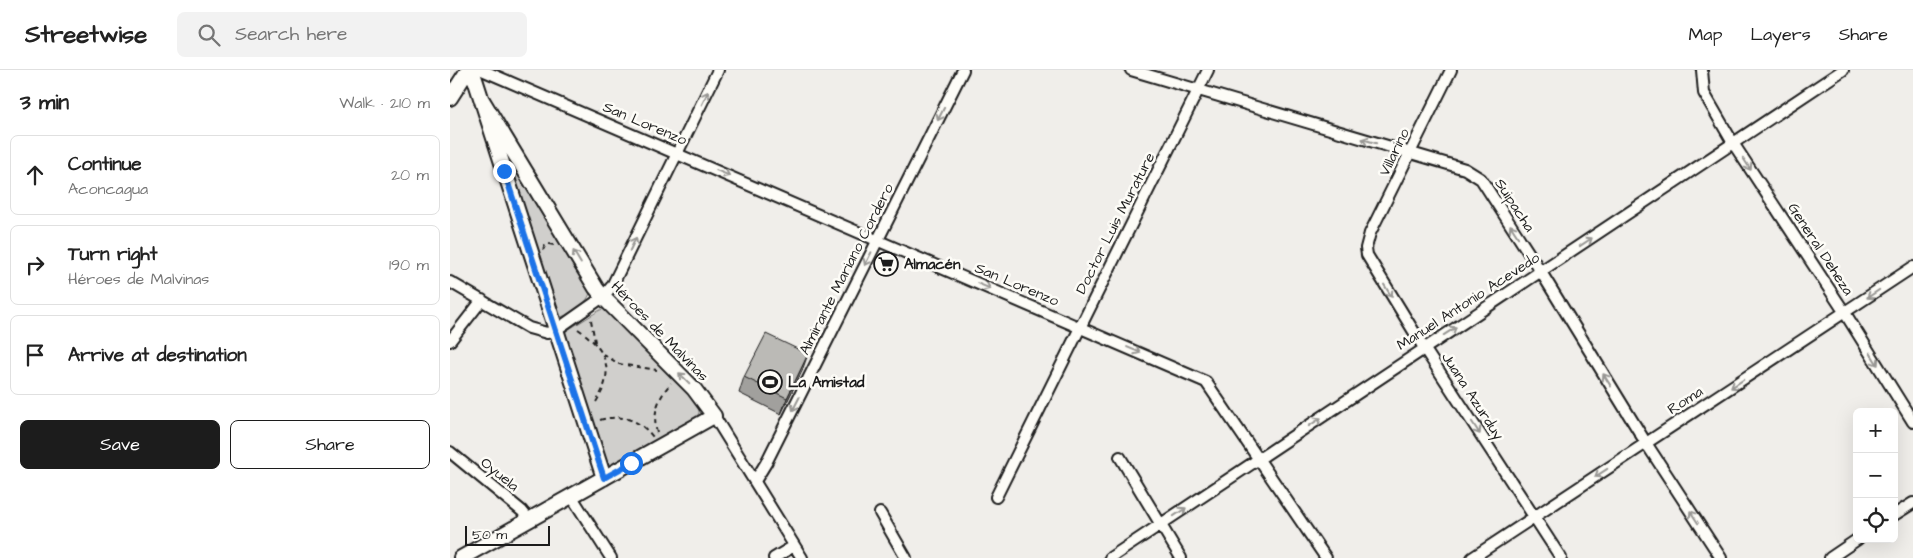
<!DOCTYPE html>
<meta charset="utf-8">
<style>
body{margin:0;font-family:"Architects Daughter",sans-serif;background:#f2f2f2;color:#222}
.controls{position:absolute;right:15px;bottom:15px;display:grid;overflow:hidden;border-radius:8px;box-shadow:0 5px 20px #0002}
.controls button{width:45px;height:45px;display:grid;place-items:center;padding:0;border:0;border-bottom:1px solid #e0e0e0;background:#fff;color:#222;font:25px sans-serif}
.scale{position:absolute;left:15px;bottom:12px;width:85px;box-sizing:border-box;padding-left:5px;border:2px solid #1c1c1c;border-top:0;font-size:14px;line-height:18px;white-space:nowrap;color:#1c1c1c;-webkit-text-stroke:4px #fdfcf7;paint-order:stroke}
.stop{position:absolute;width:15px;height:15px;margin:-11px;border:4px solid #1a73e8;border-radius:50%;background:#fff}
.stop.end{background:#1a73e8;border-color:#fff;box-shadow:0 1px 5px #0008}
.list{margin:0;padding:0;list-style:none}
h2{display:flex;justify-content:space-between;align-items:center;height:65px;margin:0;padding:0 20px;font-size:21px}
h2 small{font-size:16px;font-weight:400;color:#767676}
.list li{display:grid;grid-template-columns:32px 1fr auto;gap:15px;align-items:center;box-sizing:border-box;height:80px;margin:0 10px 10px;padding:0 10px;border:1px solid #e0e0e0;border-radius:8px}
.list b{display:block;font-size:19px;white-space:nowrap}
.list p{margin:0;font-size:16px;white-space:nowrap;color:#767676}
.list em{font-size:16px;font-style:normal;color:#767676}
.actions{display:flex;gap:10px;padding:15px 20px}
.actions a{flex:1;padding:11px 0;border:1px solid #1c1c1c;border-radius:8px;text-align:center;font-size:18px;color:#1c1c1c}
.actions .main{background:#1c1c1c;color:#fff}
.icon{flex:none;width:28px;height:28px;fill:none;stroke:currentColor;stroke-width:2;stroke-linecap:round;stroke-linejoin:round}
.map{position:relative;flex:none;width:1463px;height:488px;overflow:hidden}
header{display:flex;align-items:center;gap:30px;box-sizing:border-box;height:70px;padding:0 25px;background:#fff;border-bottom:1px solid #e0e0e0}
header strong{font-size:24px}
nav{display:flex;gap:28px;margin-inline-start:auto;font-size:18px}
.search{width:350px;height:45px;background:#f2f2f2;display:flex;align-items:center;gap:12px;box-sizing:border-box;padding:0 18px;border-radius:8px;color:#767676;font-size:19px}
main{display:flex}
aside{flex:1;background:#fff}
.map>svg:first-child{display:block}
.green{fill:#d0cfcc;stroke:#767674}
.lines{fill:none;stroke-linecap:round;stroke-linejoin:round}
.street-casing{stroke:#1c1c1c;stroke-width:14}
.secondary-casing{stroke:#1c1c1c;stroke-width:18}
.path{stroke:#1c1c1c;stroke-width:2;stroke-dasharray:5 4;stroke-linecap:butt}
.street{stroke:#fdfcf7;stroke-width:10}
.secondary{stroke:#fdfcf7;stroke-width:14}
.wall{fill:#a1a09d;stroke:#1c1c1c}
.shaded-wall{fill:#83827f;stroke:#1c1c1c}
.building{fill:#bbbab6;stroke:#1c1c1c}
.oneway{stroke:#989794}
.route{stroke:#1a73e8;stroke-width:6}
.labels{text-anchor:middle;stroke-width:5;stroke-linejoin:round;paint-order:stroke}
.street-label{font-size:15px;fill:#1c1c1c;stroke:#fdfcf7}
.poi-label{font-size:15px;font-weight:bold;fill:#1c1c1c;stroke:#fdfcf7;text-anchor:start}
</style>
<header>
<strong>Streetwise</strong>
<div class="search"><svg class="icon" aria-label="search" viewBox="0 0 24 24"><circle cx="10" cy="10" r="6"/><path d="M15 15l6 6"/></svg>Search here</div>
<nav><a>Map</a><a>Layers</a><a>Share</a></nav>
</header>
<main>
<aside>
<h2>3 min<small>Walk · 210 m</small></h2>
<ul class="list">
<li><svg class="icon" aria-label="ahead" viewBox="0 0 24 24"><path d="M12 20V5M6 11l6-6 6 6"/></svg><div><b>Continue</b><p>Aconcagua</p></div><em>20 m</em></li>
<li><svg class="icon" aria-label="right" viewBox="0 0 24 24"><path d="M7 20v-9h11M14 6l5 5-5 5"/></svg><div><b>Turn right</b><p>Héroes de Malvinas</p></div><em>190 m</em></li>
<li><svg class="icon" aria-label="arrive" viewBox="0 0 24 24"><path d="M6 21V4h12l-3 4 3 4H6"/></svg><div><b>Arrive at destination</b></div></li>
</ul>
<div class="actions"><a class="main">Save</a><a>Share</a></div>
</aside>
<div class="map">
<svg width="1463" height="488" viewBox="0 0 1463 488">
<rect width="100%" height="100%" fill="#f0eeea"/>
<filter id="ink" filterUnits="userSpaceOnUse"><feTurbulence type="fractalNoise" baseFrequency=".02" numOctaves="2"/><feDisplacementMap in="SourceGraphic" scale="10" xChannelSelector="R" yChannelSelector="G"/><feConvolveMatrix kernelMatrix="1 2 1 2 8 2 1 2 1" color-interpolation-filters="sRGB"/></filter>
<g filter="url(#ink)">
<path class="green" d="M67 104 140 223C137 234 119 247 108 247L64 105Z
M154 239 249 336V343L246 348 165 394H159L155 391 115 267 116 261 150 240Z"/>
<g class="lines">
<g class="street-casing">
<path id="street" d="M32 0 756 312 876 488
M681 0 1015 99 1031 109 1091 202 1196 373 1271 488
M1001 0 920 163 916 178 917 185 974 278 1111 488
M1252 0 1254 23 1283 73 1395 243 1463 352
M0 212 79 258 97 263 106 260 153 227 162 216 268 0
M0 271 32 230
M264 346 352 488
M0 382 72 441 80 451
M670 387 731 488
M305 411 316 393 513 0
M122 427 161 488
M546 427 758 0
M430 443 456 488
M1444 445 1463 433
M324 488 344 476
M660 488 1393 0
M1022 488 1463 197
M1380 488 1408 469"/>
</g>
<g class="secondary-casing">
<path id="secondary" d="M22 0 154 408
M0 28 18 0
M11 488 264 346 244 319 153 227 146 218 32 30"/>
</g>
<path class="path" d="M93 180 95 176 99 174 104 175
M141 250 145 272
M128 259C158 280 166 303 144 335
M153 284 169 294 207 300
M150 350C171 344 189 349 203 367
M207 363C202 344 208 328 221 313"/>
<use href="#street" class="street"/>
<use href="#secondary" class="secondary"/>
</g>
<path class="wall" d="M352 301 331 344 289 323 294 307Z"/>
<path class="shaded-wall" d="M358 284 352 301 331 344 337 328Z"/>
<path class="building" d="M316 264 358 284 337 328 294 307Z"/>
<defs><path id="oneway-shaft" d="M-6 0H5M1.5-3L5.5 0L1.5 3" fill="none" stroke-width="1.6" stroke-linecap="round" stroke-linejoin="round" transform="scale(1.25)"/></defs>
<g class="oneway">
<use href="#oneway-shaft" transform="translate(255 28) rotate(-64)"/>
<use href="#oneway-shaft" transform="translate(491 44) rotate(117)"/>
<use href="#oneway-shaft" transform="translate(919 71) rotate(-163)"/>
<use href="#oneway-shaft" transform="translate(1297 94) rotate(57)"/>
<use href="#oneway-shaft" transform="translate(273 103) rotate(23)"/>
<use href="#oneway-shaft" transform="translate(1064 161) rotate(-123)"/>
<use href="#oneway-shaft" transform="translate(1136 172) rotate(-34)"/>
<use href="#oneway-shaft" transform="translate(183 174) rotate(-64)"/>
<use href="#oneway-shaft" transform="translate(127 187) rotate(-121)"/>
<use href="#oneway-shaft" transform="translate(418 189) rotate(117)"/>
<use href="#oneway-shaft" transform="translate(534 216) rotate(23)"/>
<use href="#oneway-shaft" transform="translate(938 221) rotate(58)"/>
<use href="#oneway-shaft" transform="translate(1423 224) rotate(146)"/>
<use href="#oneway-shaft" transform="translate(1000 261) rotate(-33)"/>
<use href="#oneway-shaft" transform="translate(684 280) rotate(23)"/>
<use href="#oneway-shaft" transform="translate(1424 289) rotate(58)"/>
<use href="#oneway-shaft" transform="translate(234 308) rotate(-135)"/>
<use href="#oneway-shaft" transform="translate(1157 310) rotate(-122)"/>
<use href="#oneway-shaft" transform="translate(1287 314) rotate(147)"/>
<use href="#oneway-shaft" transform="translate(346 334) rotate(117)"/>
<use href="#oneway-shaft" transform="translate(865 352) rotate(-34)"/>
<use href="#oneway-shaft" transform="translate(1026 358) rotate(57)"/>
<use href="#oneway-shaft" transform="translate(1151 403) rotate(147)"/>
<use href="#oneway-shaft" transform="translate(730 442) rotate(-34)"/>
<use href="#oneway-shaft" transform="translate(1244 447) rotate(-123)"/>
</g>
</g>
<g class="lines" filter="url(#ink)">
<path class="route" d="M54 101 154 408 181 393"/>
</g>
<defs>
<g id="supermarket-ring" transform="scale(1.25)"><circle r="9.5" fill="#fdfcf7" stroke="#1c1c1c" stroke-width="1.5"/><path d="M-6-5.5h2.5l.6 2H6L4.5 2H-2.5L-4.4-4H-6ZM-1.5 3.2a1.3 1.3 0 1 0 .1 0ZM3 3.2a1.3 1.3 0 1 0 .1 0Z" fill="#1c1c1c"/></g>
<g id="stadium-ring" transform="scale(1.25)"><circle r="9.5" fill="#fdfcf7" stroke="#1c1c1c" stroke-width="1.5"/><path d="M0-5a6.5 5 0 1 0 0 10a6.5 5 0 1 0 0-10ZM-3.5-1.8h7v3.6h-7Z" fill="#1c1c1c"/></g>
</defs>
<g fill-rule="evenodd">
<use href="#supermarket-ring" x="436" y="194"/>
<use href="#stadium-ring" x="320" y="312"/>
</g>
<g class="labels">
<g class="street-label">
<text transform="translate(195 53) rotate(23)" y="5">San Lorenzo</text>
<text transform="translate(944 82) rotate(-64)" y="5">Villarino</text>
<text transform="translate(1065 135) rotate(57)" y="5">Suipacha</text>
<text transform="translate(665 153) rotate(-63)" y="5">Doctor Luis Murature</text>
<text transform="translate(1371 179) rotate(57)" y="5">General Deheza</text>
<text transform="translate(396 199) rotate(-63)" y="5">Almirante Mariano Cordero</text>
<text transform="translate(567 214) rotate(23)" y="5">San Lorenzo</text>
<text transform="translate(1018 231) rotate(-33)" y="5">Manuel Antonio Acevedo</text>
<text transform="translate(210 261) rotate(46)" y="5">Héroes de Malvinas</text>
<text transform="translate(1023 326) rotate(57)" y="5">Juana Azurduy</text>
<text transform="translate(1235 330) rotate(-33)" y="5">Roma</text>
<text transform="translate(50 404) rotate(39)" y="5">Oyuela</text>
</g>
<g class="poi-label">
<text x="454" y="199">Almacén</text>
<text x="338" y="317">La Amistad</text>
</g>
</g>
</svg>
<div class="controls">
<button>+</button>
<button>−</button>
<button><svg class="icon" aria-label="locate" viewBox="0 0 24 24"><circle cx="12" cy="12" r="6"/><path d="M12 2v4M12 18v4M2 12h4M18 12h4"/></svg></button>
</div>
<div class="scale">50 m</div>
<div class="stop" style="left:181px;top:393px"></div>
<div class="stop end" style="left:54px;top:101px"></div>
</div>
</main>
